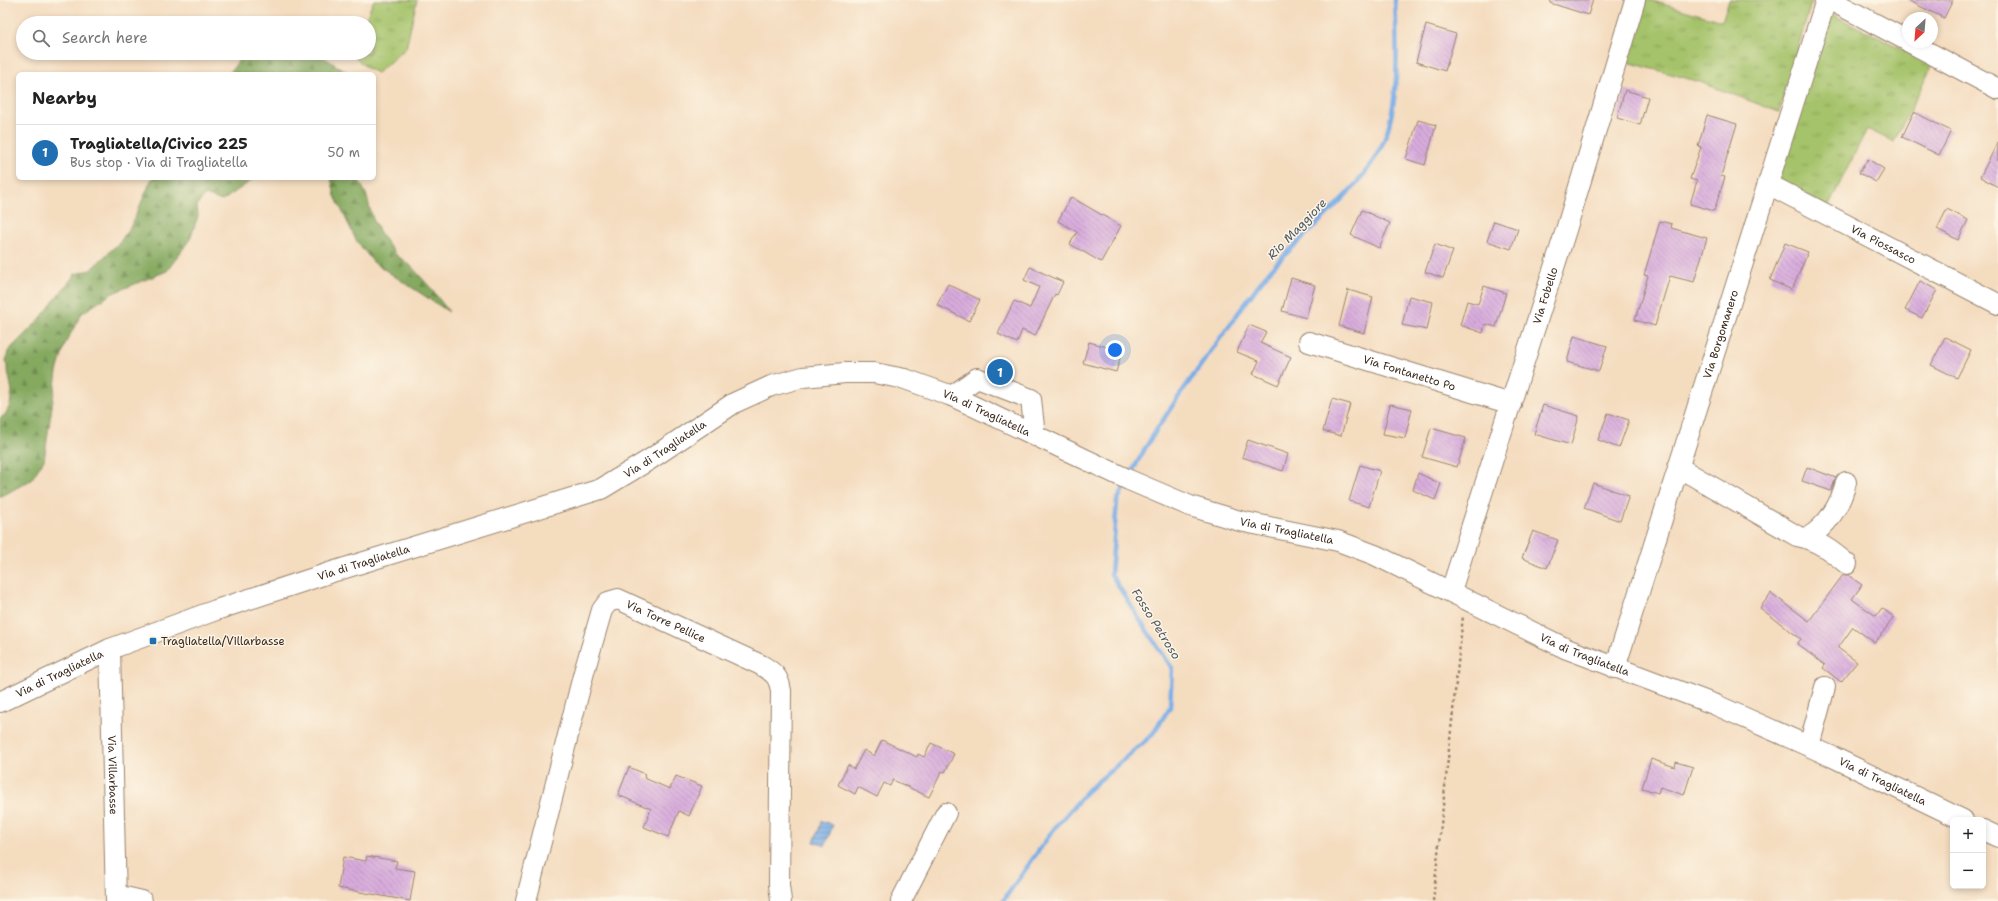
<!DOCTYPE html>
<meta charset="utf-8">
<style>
body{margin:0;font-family:"Shantell Sans",sans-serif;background:#f6f6f6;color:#222}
.controls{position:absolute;right:12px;bottom:12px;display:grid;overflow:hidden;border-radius:6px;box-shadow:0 2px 6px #0003}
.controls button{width:36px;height:36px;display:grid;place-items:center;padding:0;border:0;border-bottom:1px solid #e0e0e0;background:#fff;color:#222;font:20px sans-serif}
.compass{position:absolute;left:1902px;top:12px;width:36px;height:36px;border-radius:50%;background:#fff;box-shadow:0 2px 6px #0003;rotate:206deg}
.you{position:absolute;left:1115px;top:350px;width:14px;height:14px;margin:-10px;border:3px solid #fff;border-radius:50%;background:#1a73e8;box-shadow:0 0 0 6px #1a73e833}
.badge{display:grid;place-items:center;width:26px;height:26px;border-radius:50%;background:#1f6fb2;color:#fff;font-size:13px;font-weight:700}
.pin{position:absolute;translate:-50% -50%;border:2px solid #fff;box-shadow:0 1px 4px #0006}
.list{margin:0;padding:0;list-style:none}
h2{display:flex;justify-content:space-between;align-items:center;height:52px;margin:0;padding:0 16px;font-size:17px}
h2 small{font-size:13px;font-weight:400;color:#767676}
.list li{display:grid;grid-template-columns:26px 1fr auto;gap:12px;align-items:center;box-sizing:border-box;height:56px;padding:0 16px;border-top:1px solid #e0e0e0}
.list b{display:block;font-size:15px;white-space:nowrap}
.list p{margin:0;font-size:13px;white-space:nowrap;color:#767676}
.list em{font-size:13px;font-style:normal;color:#767676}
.icon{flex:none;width:22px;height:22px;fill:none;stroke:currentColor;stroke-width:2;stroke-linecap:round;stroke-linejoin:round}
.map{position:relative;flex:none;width:1998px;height:901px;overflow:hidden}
.search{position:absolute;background:#fff;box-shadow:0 2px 6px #0003;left:16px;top:16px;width:360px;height:44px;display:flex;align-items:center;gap:10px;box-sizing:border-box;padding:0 14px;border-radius:22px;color:#767676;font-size:15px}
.panel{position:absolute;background:#fff;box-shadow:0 2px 6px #0003;left:16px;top:72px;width:360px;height:108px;border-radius:6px}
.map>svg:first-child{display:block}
.grass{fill:url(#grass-tufts);stroke:#707644}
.forest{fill:url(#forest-firs);stroke:#606a3e}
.water{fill:url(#water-rules);stroke:#5a6c82}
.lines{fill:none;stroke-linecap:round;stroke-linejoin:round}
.stream{stroke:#7aaee7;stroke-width:4.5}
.building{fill:url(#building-back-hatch)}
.minor-casing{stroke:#98836e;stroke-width:22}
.path{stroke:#98836e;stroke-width:2.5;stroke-dasharray:3 3;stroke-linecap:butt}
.minor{stroke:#fff;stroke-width:20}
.poi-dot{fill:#1f6fb2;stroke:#fcf5e5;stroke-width:1.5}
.labels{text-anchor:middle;stroke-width:3;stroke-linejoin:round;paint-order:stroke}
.street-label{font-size:11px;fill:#3b2a1e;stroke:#fcf5e5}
.poi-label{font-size:11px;fill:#3b2a1e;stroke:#fcf5e5;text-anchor:start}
.water-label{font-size:12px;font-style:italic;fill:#515864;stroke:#fcf5e5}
</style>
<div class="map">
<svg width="1998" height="901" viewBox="0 0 1998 901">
<defs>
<pattern id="grass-tufts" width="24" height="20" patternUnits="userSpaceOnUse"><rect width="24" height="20" fill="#a5c36b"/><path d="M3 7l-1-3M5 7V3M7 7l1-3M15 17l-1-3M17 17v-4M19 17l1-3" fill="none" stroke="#889f57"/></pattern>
<pattern id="forest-firs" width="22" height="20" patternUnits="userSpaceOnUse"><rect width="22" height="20" fill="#84a95f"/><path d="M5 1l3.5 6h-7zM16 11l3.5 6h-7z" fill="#6d8a4e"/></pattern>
<pattern id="water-rules" width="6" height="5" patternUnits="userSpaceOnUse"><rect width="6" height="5" fill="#7aaee7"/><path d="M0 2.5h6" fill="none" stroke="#658ebb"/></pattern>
<pattern id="building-back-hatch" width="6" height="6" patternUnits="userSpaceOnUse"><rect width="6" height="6" fill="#d8acdd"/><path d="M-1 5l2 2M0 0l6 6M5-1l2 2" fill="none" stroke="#b08cb3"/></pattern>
</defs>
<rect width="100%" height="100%" fill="#fcf5e5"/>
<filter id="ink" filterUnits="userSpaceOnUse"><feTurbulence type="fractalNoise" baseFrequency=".025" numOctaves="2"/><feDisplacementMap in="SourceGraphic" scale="8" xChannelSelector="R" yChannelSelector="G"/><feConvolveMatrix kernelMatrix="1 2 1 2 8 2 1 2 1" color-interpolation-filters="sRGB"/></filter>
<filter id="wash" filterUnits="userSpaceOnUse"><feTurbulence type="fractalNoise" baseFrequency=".012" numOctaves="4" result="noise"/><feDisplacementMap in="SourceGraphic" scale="16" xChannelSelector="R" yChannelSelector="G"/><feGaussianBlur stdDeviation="0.9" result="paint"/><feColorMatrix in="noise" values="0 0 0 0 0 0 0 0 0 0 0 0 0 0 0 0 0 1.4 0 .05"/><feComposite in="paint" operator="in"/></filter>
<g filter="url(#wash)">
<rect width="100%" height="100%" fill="#f4dcbf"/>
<path class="grass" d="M374 0H417L406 48 377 73 367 68 350 53H369V23H364Z
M1642 0H1649L1722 21 1729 0H1812L1779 112 1700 82 1624 61Z
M1829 13 1933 64 1894 142 1867 129 1828 207 1776 180Z"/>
<path class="forest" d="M244 53H317L350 74H229Z
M152 178H255L222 201 205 195 197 205 198 216 190 239 167 271 113 293 82 313 65 344 57 372 44 460 31 480 0 497V418L5 415 10 405 12 391 6 361 8 351 39 320 75 274 90 270 120 242 132 224Z
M331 178H358L366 194 373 219 382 236 396 255 410 265 429 286 449 312 373 262 356 240 335 196Z"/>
<path class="water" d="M822 821 833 825 825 846 814 842Z"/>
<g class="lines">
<path class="stream" d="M1130 476C1155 427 1189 382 1221 337 1236 317 1251 294 1267 274 1302 233 1366 188 1385 138 1400 97 1397 43 1395 0
M1003 901 1054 829 1088 790 1152 735 1170 707 1172 668 1143 625 1111 574 1117 501 1126 484"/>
</g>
<g id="blocks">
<path class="building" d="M1551 0H1593L1588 15 1550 3Z
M1907 0H1953L1944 18Z
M1426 25 1456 34 1445 71 1416 62Z
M1625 90 1648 97 1640 125 1617 118Z
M1914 112 1951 131 1939 155 1902 137Z
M1707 115 1737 124 1721 176 1725 177 1714 211 1690 204 1697 181 1690 179 1701 147 1698 146Z
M1418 120 1436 125 1425 165 1406 159Z
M1998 142V187L1980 177Z
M1868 159 1884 169 1876 182 1859 173Z
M1071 197 1121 226 1101 262 1070 244 1077 232 1058 221Z
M1947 209 1968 220 1958 240 1937 229Z
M1362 210 1390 223 1379 248 1351 235Z
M1494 221 1518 229 1511 249 1487 241Z
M1660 221 1672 224 1671 228 1707 238 1694 282 1670 276 1655 326 1635 320 1648 276 1644 275Z
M1785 243 1808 252 1792 290 1770 280Z
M1435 244 1453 251 1443 278 1425 272Z
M1030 267 1063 282 1057 295 1055 294 1035 336 1022 330 1017 343 998 334 1014 301 1030 308 1039 287 1024 280Z
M1291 278 1315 285 1306 318 1282 311Z
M1920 281 1937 290 1922 318 1905 310Z
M948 284 980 300 969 321 937 305Z
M1484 286 1506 293 1496 327 1485 324 1483 333 1460 325 1467 301 1478 304Z
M1348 290 1373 297 1364 333 1339 326Z
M1409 296 1433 302 1427 330 1402 325Z
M1249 325 1266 332 1260 343 1291 357 1278 385 1253 374 1259 361 1237 352Z
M1574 336 1607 346 1599 371 1567 362Z
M1945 337 1971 350 1957 378 1931 365Z
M1089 342 1122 351 1116 372 1083 363Z
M1332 399 1350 404 1341 436 1323 431Z
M1390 404 1412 409 1405 438 1383 434Z
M1543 405 1579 416 1571 445 1534 434Z
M1608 413 1629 420 1619 448 1598 440Z
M1431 428 1466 438 1457 467 1422 457Z
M1248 440 1288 454 1283 471 1242 457Z
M1360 465 1380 471 1369 507 1349 501Z
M1807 467 1836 478 1831 491 1802 481Z
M1418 473 1441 484 1435 500 1413 490Z
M1593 483 1629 496 1620 521 1584 508Z
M1533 531 1558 540 1547 568 1522 558Z
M1843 575H1848L1862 585 1852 599 1876 616 1882 608 1894 617 1875 643 1853 627 1838 648 1857 662 1841 682 1823 668 1825 665 1797 644 1801 639 1760 608 1771 593 1809 621Z
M882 740 917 757 918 754 924 757 931 743 954 754 945 772 942 771 929 797 893 780 890 786 884 783 877 797 858 787 855 794 838 785 848 765 854 769 864 750 874 756Z
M1651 759 1675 767 1676 762 1693 767 1684 795 1660 787 1658 793 1642 788Z
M629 767 645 774 644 778 670 789 676 776 702 786 689 816 679 811 668 837 644 827 651 809 618 795Z
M367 856 397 861 395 868 415 871 410 901 338 888 343 857 366 861Z"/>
</g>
</g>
<g filter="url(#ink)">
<use href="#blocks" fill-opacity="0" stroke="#98836e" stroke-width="1"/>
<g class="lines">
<g class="minor-casing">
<g id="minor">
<path d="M1830 0 1908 41"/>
<path d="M1909 42 1998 89"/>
<path id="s1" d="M1768 184 1998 304"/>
<path id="s2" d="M1309 342 1511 404"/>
<path d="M952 396 977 378 1031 399 1035 436"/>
<path d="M1678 467 1797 536C1817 540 1832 551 1847 564"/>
<path d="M1807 538C1827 527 1841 504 1846 482"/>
<path id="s3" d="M1451 591 1566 230 1635 0"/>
<path id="s4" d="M110 649 116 901"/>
<path id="s5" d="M1615 668 1826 0"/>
<path id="s6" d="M0 702 110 649 216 610 332 572 601 489 649 460 734 403 771 386 803 377 845 373H874L905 379 952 396 1129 480 1190 506 1240 521 1338 541 1375 555 1567 649 1716 705 1833 757 1963 820"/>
<path d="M1809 746 1825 687"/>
<path d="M1983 830 1998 837"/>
<path d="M116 895 142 901"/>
<path id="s7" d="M526 901 584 672 602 610 608 602 618 599 761 665C773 672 779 676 781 691L779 885 781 901"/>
<path d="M901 901 946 813"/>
</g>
</g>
<path class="path" d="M1433 901 1463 616"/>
<use href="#minor" class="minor"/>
</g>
</g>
<rect class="poi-dot" x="149" y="637" width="8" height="8" rx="2"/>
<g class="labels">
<g class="street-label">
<text dy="4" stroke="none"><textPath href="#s1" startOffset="130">Via Piossasco</textPath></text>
<text dy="4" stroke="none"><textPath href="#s3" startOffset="310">Via Fobello</textPath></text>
<text dy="4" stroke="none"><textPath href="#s5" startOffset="350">Via Borgomanero</textPath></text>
<text dy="4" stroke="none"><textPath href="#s2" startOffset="105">Via Fontanetto Po</textPath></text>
<text dy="4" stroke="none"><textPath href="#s6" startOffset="1062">Via di Tragliatella</textPath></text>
<text dy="4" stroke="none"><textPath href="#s6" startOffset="714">Via di Tragliatella</textPath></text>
<text dy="4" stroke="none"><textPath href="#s6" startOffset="1386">Via di Tragliatella</textPath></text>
<text dy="4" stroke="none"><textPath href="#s6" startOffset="390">Via di Tragliatella</textPath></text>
<text dy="4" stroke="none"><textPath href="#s7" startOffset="374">Via Torre Pellice</textPath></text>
<text dy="4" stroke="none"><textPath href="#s6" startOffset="1710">Via di Tragliatella</textPath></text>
<text dy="4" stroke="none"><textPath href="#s6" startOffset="66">Via di Tragliatella</textPath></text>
<text dy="4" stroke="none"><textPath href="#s4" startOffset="126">Via Villarbasse</textPath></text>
<text dy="4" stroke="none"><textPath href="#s6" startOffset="2034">Via di Tragliatella</textPath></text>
</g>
<g class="poi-label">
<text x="161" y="645">Tragliatella/Villarbasse</text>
</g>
<g class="water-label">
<text transform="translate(1297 229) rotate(-46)" y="4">Rio Maggiore</text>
<text transform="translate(1156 624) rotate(58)" y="4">Fosso Petroso</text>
</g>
</g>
</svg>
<div class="controls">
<button>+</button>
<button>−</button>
</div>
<svg class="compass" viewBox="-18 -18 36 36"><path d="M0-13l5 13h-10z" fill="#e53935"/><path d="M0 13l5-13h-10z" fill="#767676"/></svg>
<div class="you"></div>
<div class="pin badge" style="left:1000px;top:372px">1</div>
<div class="search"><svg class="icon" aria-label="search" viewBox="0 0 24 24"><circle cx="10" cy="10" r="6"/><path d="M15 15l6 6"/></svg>Search here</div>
<section class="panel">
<h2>Nearby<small></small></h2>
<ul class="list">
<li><span class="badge">1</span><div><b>Tragliatella/Civico 225</b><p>Bus stop · Via di Tragliatella</p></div><em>50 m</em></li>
</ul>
</section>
</div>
